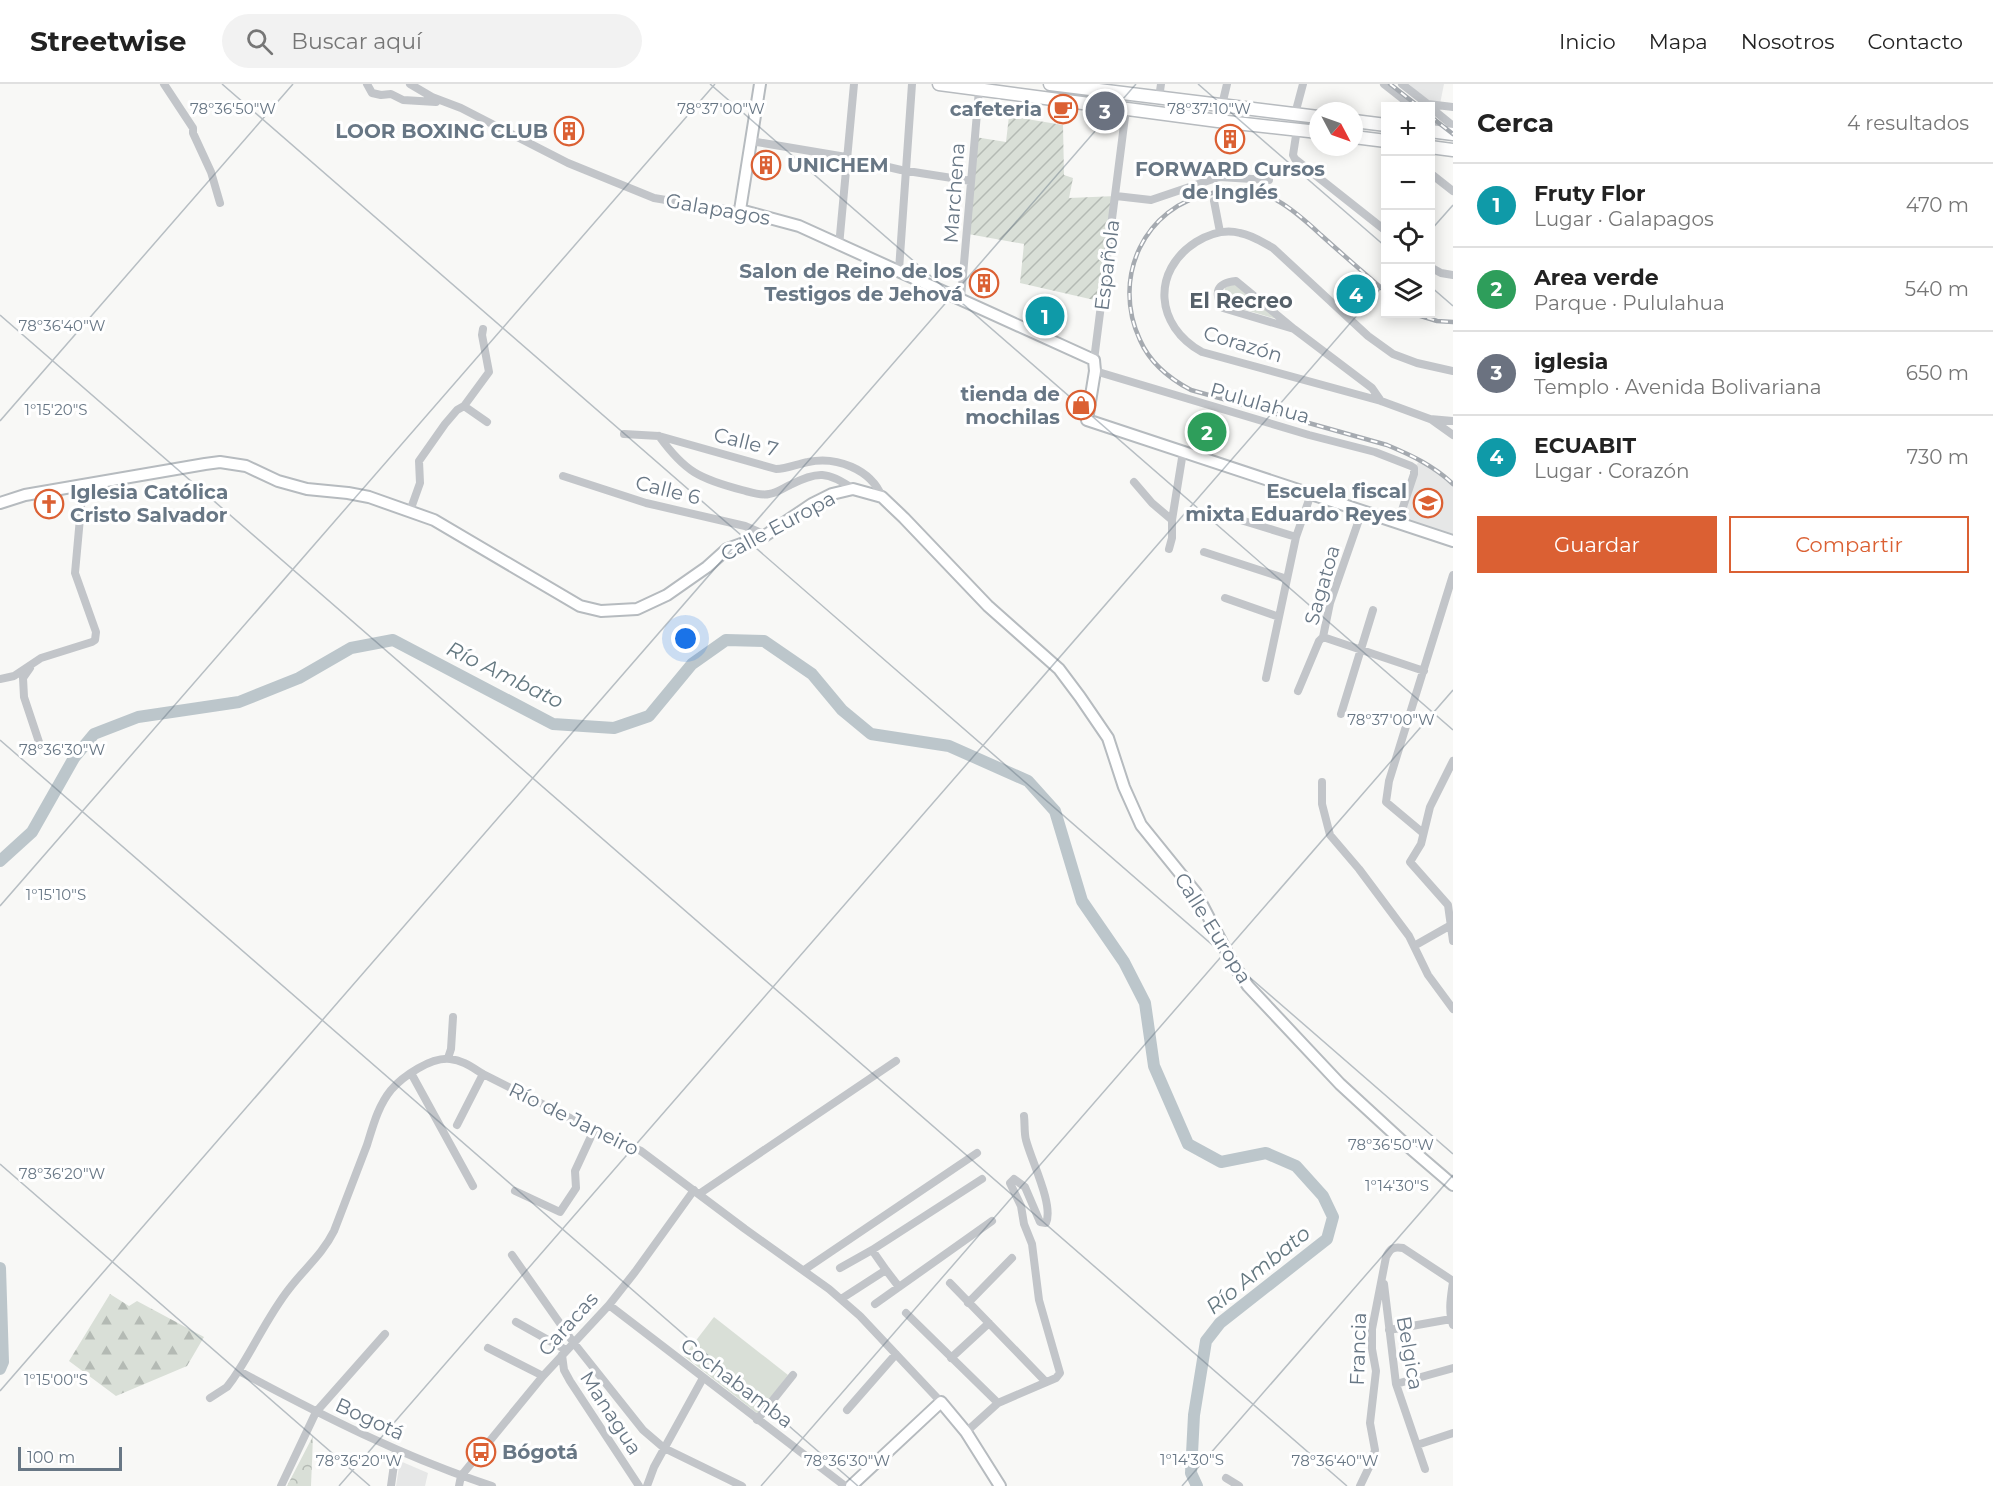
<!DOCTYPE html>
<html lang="es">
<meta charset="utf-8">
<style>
body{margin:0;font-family:Montserrat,sans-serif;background:#f2f2f2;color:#222}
.controls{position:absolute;right:18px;top:18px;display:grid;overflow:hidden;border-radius:0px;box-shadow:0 3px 15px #0003}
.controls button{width:54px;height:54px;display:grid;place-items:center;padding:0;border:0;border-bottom:2px solid #e0e0e0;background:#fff;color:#222;font:30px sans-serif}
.compass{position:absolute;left:1309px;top:18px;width:54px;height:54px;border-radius:50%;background:#fff;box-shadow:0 3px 15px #0003;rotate:131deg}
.scale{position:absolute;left:18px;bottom:15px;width:104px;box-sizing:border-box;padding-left:6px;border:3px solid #687785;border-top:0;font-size:16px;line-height:21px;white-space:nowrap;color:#687785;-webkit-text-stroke:4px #fff;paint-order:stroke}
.you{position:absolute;left:686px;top:555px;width:21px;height:21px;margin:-15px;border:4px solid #fff;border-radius:50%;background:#1a73e8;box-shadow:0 0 0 9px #1a73e833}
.badge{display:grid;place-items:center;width:39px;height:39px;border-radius:50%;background:#db6033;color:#fff;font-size:20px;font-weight:700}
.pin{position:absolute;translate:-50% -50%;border:3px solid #fff;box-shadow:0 2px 6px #0006}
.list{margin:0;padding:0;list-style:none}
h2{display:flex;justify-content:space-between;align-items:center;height:78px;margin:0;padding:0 24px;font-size:26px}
h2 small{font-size:20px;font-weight:400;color:#767676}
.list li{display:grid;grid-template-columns:39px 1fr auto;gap:18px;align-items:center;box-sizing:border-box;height:84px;padding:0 24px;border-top:2px solid #e0e0e0}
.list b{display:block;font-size:22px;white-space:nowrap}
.list p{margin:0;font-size:20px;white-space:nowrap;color:#767676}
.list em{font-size:20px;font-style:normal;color:#767676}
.actions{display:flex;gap:12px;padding:18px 24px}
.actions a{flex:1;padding:14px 0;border:2px solid #db6033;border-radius:0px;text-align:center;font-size:21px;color:#db6033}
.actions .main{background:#db6033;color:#fff}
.icon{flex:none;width:33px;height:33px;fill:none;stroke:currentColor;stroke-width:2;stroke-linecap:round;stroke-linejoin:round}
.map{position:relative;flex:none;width:1453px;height:1402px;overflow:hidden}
header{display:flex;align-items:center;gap:36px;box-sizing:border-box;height:84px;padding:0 30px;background:#fff;border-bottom:2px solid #e0e0e0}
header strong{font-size:28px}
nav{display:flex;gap:33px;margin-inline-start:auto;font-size:21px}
.search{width:420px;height:54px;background:#f2f2f2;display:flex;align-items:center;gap:15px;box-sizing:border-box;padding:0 21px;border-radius:33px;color:#767676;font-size:22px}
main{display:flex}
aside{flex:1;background:#fff}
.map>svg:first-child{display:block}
.built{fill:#e6e7e7}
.forest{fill:url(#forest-firs)}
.park{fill:url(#park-crowns)}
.garden{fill:url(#garden-furrows)}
.pitch{fill:#d9dfd7}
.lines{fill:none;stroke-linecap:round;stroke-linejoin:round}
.river{stroke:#bcc6cb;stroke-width:12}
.secondary-casing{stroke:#b6bbbf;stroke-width:14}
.primary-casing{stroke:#b7bbbf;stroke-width:15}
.street{stroke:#c2c5c9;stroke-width:8}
.secondary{stroke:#fff;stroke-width:10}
.primary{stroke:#fff;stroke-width:12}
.rail-casing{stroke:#a5aab0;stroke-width:4.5}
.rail{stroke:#fff;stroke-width:2;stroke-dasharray:7;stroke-linecap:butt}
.ticks{fill:none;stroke:#687785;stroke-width:1.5;stroke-opacity:0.45}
.labels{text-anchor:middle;stroke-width:6;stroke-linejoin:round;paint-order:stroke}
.poi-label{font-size:20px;font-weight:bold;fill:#687785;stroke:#fff;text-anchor:end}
.street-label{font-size:20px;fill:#687785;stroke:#fff}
.neighbourhood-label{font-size:21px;font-weight:bold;fill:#56616a;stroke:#fff}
.water-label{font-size:21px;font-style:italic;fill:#647880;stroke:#fff}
.ticks-label{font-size:15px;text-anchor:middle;fill:#687785;stroke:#fff;stroke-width:6;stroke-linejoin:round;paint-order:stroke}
</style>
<header>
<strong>Streetwise</strong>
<div class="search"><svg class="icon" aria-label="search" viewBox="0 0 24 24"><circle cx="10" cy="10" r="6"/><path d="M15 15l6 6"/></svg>Buscar aquí</div>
<nav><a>Inicio</a><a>Mapa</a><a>Nosotros</a><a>Contacto</a></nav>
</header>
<main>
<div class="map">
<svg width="1453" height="1402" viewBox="0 0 1453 1402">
<defs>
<pattern id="forest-firs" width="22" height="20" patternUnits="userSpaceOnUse" patternTransform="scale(1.5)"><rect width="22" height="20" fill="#d9dfd7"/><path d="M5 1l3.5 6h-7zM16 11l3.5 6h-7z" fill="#b4bab4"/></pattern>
<pattern id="park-crowns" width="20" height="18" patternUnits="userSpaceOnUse" patternTransform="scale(1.5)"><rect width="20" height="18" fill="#d9dfd7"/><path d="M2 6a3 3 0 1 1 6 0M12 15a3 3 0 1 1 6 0" fill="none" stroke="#b4bab4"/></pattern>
<pattern id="garden-furrows" width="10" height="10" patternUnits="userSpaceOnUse" patternTransform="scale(1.5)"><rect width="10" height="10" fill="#d9dfd7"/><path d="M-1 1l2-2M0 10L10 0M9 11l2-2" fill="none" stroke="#b4bab4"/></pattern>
</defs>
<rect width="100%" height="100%" fill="#f8f8f6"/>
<path class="built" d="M1409 0H1444L1440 20 1428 18Z
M1420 376 1444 392 1453 400V451L1398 438 1414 384Z
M400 1377 428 1389 425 1402H396Z"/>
<path class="forest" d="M110 1210 129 1222 137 1217 204 1253 187 1282 116 1312 69 1277Z"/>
<path class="park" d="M1230 201H1236L1280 236 1229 221 1224 211 1225 204Z
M313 1352 311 1402H287Z"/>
<path class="garden" d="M1009 32 1063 41 1064 91 1073 94 1069 114 1116 112 1103 218 1020 199 1024 160 968 150 975 53 1006 58Z"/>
<path class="pitch" d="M714 1233 788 1291 758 1330 684 1272Z"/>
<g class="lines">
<path class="river" d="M0 777 32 748 74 674 94 650 138 633 239 618 299 594 351 564 393 556 553 640 614 644 649 632 692 580 726 556 764 557 812 590 842 626 871 650 949 662 1028 697 1055 727 1082 817 1124 878 1145 919 1154 982 1188 1060 1221 1078 1266 1069 1296 1082 1323 1112 1333 1133 1327 1155 1220 1239 1206 1257 1194 1331 1191 1389 1197 1402
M0 1184 3 1278 0 1285"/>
<g class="secondary-casing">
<path id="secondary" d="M760 0 740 126 799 142 1094 276 1095 287 1087 336 1453 457
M0 419 25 411 205 380 220 378 246 382 278 397 307 405 348 409 369 413 434 436 580 522 601 527 637 525 667 511 707 483 727 465 766 451 812 420 832 410 853 405 882 413 904 434 988 522 1059 585 1080 613 1108 654 1124 703 1141 741 1196 809 1233 880 1248 902 1340 1000 1403 1058 1453 1101
M851 1402 941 1318 966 1348 1000 1402"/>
</g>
<g class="primary-casing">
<path id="primary" d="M939 0 1218 37 1318 48
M1050 0 1318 33
M1354 37 1386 41
M1430 47 1453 50
M1354 53 1386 57
M1430 63 1453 66"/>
</g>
<path class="street" d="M164 0 193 44V49L211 88 220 119
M367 0 372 9 381 11 391 10 403 16 436 18
M410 0 432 13 461 24 568 79 654 114 713 124 740 126
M1384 0 1412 22
M1402 0 1430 22
M1159 14 1161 0
M1428 20 1453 23
M1222 21 1227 0
M1430 23 1453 42
M1295 30 1303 0
M1430 38 1442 48
M1297 45 1293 71 1295 75 1386 147
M751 57 846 73 901 86 971 97
M1430 89 1453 107
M1116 112 1151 116 1219 93 1269 96
M1214 117 1220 148
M839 162 854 0
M1430 183 1441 189 1453 191
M899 186 912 0
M961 214 979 6
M483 245 482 251 489 288 464 322 487 338
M1294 245 1236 197C1217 199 1213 208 1223 224L1294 245 1372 304 1381 317
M1094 276 1126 25
M1095 287 1309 351 1375 368 1411 382 1414 384V390L1398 438
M1453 287 1417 279 1393 270 1368 252 1273 164C1262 158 1252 151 1240 149 1225 145 1209 150 1196 158 1151 187 1155 242 1202 268L1381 317 1430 335 1453 337
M1432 336 1453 351
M624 350 659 352 776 385C787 385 797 380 808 378 836 372 871 385 882 413
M659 352C685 388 700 395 742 406 750 408 760 412 769 410 777 409 783 404 790 401 817 387 828 387 853 405
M563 392 646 419 745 442 766 451
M1134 398 1152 419 1172 436 1183 368
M1208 426 1296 453
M410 427 420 399 419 377 445 340 457 326 464 322
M1169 465 1172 454V436
M1204 468 1287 495
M1225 514 1279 533
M1323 553 1424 587
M30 584 23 594 24 613 40 661
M1266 594 1296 453 1311 410
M0 595 14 592 41 574 92 558 95 556 96 548 75 489 83 401
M1298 607 1319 557 1323 553 1330 519 1362 427
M1341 630 1373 526
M1453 677 1430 723 1421 760 1410 778 1448 821 1453 857
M1322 698V720L1330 751 1359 785 1409 852 1428 891 1453 925
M1423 749 1386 718 1389 697 1453 491
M1414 862 1451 841
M448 974 451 965 453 933
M411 989 473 1102
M457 1041 483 990
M515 1107 560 1128 576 1104 575 1087 594 1046
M699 1110 896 977
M512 1171 573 1258 643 1346 664 1364 742 1402
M840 1184 872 1166 982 1095
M804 1186 977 1069
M886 1186 899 1203
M1453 1198C1451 1212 1448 1227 1453 1241
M950 1199 1046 1298
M1384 1200 1396 1300 1425 1385
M841 1215 886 1186 872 1166
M968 1219 1012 1174
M875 1220 992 1137
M609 1221 845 1402
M906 1229 998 1319
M516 1238 566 1266
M1389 1246 1451 1235
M488 1264 543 1292
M562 1271 564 1286 570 1297 639 1402
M951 1274 989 1239
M239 1287C321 1331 403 1373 492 1402
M1396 1300 1453 1284
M210 1314 227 1303 233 1295C253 1266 267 1233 289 1205 305 1184 322 1171 334 1147 345 1118 356 1089 367 1061 373 1042 378 1022 391 1006 403 992 431 973 450 975 463 976 473 984 483 990L594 1046 641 1067 745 1145 829 1205 860 1232 941 1318
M847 1326 896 1270
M757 1336 793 1291
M966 1348 998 1319 1056 1294 1060 1289 1039 1216 1032 1160 1024 1140 1021 1122 1010 1099 1014 1095 1025 1103 1040 1138 1046 1139C1054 1121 1031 1076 1026 1056 1024 1049 1025 1040 1024 1032
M1417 1361 1453 1349
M1226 1394 1239 1402
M281 1402 316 1328 385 1250
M391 1402 396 1366
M459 1402 461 1392 543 1292 609 1221 635 1188 694 1106
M647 1402 654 1383 703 1294
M1360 1402 1372 1377 1375 1366 1370 1339 1376 1287 1372 1265V1245L1386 1173C1390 1165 1393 1162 1403 1164L1453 1197"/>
<use href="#secondary" class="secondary"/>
<use href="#primary" class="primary"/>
<g class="rail-casing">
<path id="rail" d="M1390 0 1418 22
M1430 32 1453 50
M1386 208C1364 189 1342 170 1321 151 1308 139 1294 126 1278 117 1258 106 1234 104 1212 109 1144 122 1111 194 1140 256 1150 279 1170 295 1191 306L1387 361C1411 371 1434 382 1453 400
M1414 230 1437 237 1453 238"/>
</g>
<use href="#rail" class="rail"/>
</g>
<path class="ticks" d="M222 0 1453 1070M710 0 1453 646M1198 0 1386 163M1430 147 1453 121M1430 202 1453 222M0 231 1347 1402M0 337 293 0M0 656 858 1402M0 822 715 0M0 1080 370 1402M0 1307 1136 0M339 1402 1386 198M761 1402 1453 606M1182 1402 1453 1091"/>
<defs>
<g id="cafe-ring" transform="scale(1.5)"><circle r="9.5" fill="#fff" stroke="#db6033" stroke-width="1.5"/><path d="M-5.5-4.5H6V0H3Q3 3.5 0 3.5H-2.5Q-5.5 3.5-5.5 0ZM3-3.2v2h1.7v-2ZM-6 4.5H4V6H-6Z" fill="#db6033"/></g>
<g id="building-ring" transform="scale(1.5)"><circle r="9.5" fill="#fff" stroke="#db6033" stroke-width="1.5"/><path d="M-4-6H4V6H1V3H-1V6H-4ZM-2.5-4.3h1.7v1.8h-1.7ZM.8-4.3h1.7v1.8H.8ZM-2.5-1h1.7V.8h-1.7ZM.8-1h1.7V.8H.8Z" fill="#db6033"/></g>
<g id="shop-ring" transform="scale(1.5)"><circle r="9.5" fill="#fff" stroke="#db6033" stroke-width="1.5"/><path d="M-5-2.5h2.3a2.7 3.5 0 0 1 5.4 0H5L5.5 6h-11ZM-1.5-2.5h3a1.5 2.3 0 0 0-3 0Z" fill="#db6033"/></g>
<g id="school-ring" transform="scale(1.5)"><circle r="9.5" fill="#fff" stroke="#db6033" stroke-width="1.5"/><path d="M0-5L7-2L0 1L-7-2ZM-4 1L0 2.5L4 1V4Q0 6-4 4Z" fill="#db6033"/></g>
<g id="church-ring" transform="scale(1.5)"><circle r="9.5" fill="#fff" stroke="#db6033" stroke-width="1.5"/><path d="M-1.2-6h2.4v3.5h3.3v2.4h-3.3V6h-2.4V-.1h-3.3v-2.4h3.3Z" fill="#db6033"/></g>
<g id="bus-ring" transform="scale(1.5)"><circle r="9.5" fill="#fff" stroke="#db6033" stroke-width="1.5"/><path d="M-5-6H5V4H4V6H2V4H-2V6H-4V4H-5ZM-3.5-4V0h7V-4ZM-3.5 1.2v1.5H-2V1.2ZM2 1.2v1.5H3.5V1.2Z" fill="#db6033"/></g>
</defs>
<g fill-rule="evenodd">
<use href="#cafe-ring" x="1063" y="25"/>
<use href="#building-ring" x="569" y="47"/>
<use href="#building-ring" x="1230" y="55"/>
<use href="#building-ring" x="766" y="81"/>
<use href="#building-ring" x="984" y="199"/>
<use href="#shop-ring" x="1081" y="321"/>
<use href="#school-ring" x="1428" y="419"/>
<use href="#church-ring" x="49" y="420"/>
<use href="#bus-ring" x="481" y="1368"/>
</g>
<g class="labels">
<g class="poi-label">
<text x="1042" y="32">cafeteria</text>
<text x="548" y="54">LOOR BOXING CLUB</text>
<text x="787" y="88" text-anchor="start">UNICHEM</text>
<text x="1230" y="92" text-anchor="middle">FORWARD Cursos<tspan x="1230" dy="23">de Inglés</tspan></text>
<text x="963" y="194">Salon de Reino de los<tspan x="963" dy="23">Testigos de Jehová</tspan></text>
<text x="1060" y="317">tienda de<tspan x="1060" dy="23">mochilas</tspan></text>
<text x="1407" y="414">Escuela fiscal<tspan x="1407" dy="23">mixta Eduardo Reyes</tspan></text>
<text x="70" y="415" text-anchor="start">Iglesia Católica<tspan x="70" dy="23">Cristo Salvador</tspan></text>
<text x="502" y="1375" text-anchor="start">Bógotá</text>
</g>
<g class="street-label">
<text transform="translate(954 109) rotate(-86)" y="7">Marchena</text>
<text transform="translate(718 125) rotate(10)" y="7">Galapagos</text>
<text transform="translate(1107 181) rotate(-83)" y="7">Española</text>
<text transform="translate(1243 260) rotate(17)" y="7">Corazón</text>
<text transform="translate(1260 319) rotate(16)" y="7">Pululahua</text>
<text transform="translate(746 358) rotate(14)" y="7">Calle 7</text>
<text transform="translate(668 406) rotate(14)" y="7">Calle 6</text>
<text transform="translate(778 442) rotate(-28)" y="7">Calle Europa</text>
<text transform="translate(1322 501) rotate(-74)" y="7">Sagatoa</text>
<text transform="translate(1213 844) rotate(58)" y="7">Calle Europa</text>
<text transform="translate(574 1035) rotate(26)" y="7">Río de Janeiro</text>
<text transform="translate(568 1240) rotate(-48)" y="7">Caracas</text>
<text transform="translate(1358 1265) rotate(-88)" y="7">Francia</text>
<text transform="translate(1410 1269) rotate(80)" y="7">Belgica</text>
<text transform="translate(737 1299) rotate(37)" y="7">Cochabamba</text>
<text transform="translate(611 1329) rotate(57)" y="7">Managua</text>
<text transform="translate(370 1335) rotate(25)" y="7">Bogotá</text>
</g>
<g class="neighbourhood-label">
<text x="1241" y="224">El Recreo</text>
</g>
<g class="water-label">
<text transform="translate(505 591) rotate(26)" y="7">Río Ambato</text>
<text transform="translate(1258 1186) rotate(-39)" y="7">Río Ambato</text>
</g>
</g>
<g class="ticks-label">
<text x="233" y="30">78°36'50"W</text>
<text x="721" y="30">78°37'00"W</text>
<text x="1209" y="30">78°37'10"W</text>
<text x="62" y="247">78°36'40"W</text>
<text x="56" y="331">1°15'20"S</text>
<text x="1391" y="641">78°37'00"W</text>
<text x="62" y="671">78°36'30"W</text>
<text x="56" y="816">1°15'10"S</text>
<text x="1391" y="1066">78°36'50"W</text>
<text x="62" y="1095">78°36'20"W</text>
<text x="1397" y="1107">1°14'30"S</text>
<text x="56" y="1301">1°15'00"S</text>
<text x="1192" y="1381">1°14'30"S</text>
<text x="359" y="1382">78°36'20"W</text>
<text x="847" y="1382">78°36'30"W</text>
<text x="1335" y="1382">78°36'40"W</text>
</g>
</svg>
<div class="controls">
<button>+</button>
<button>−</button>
<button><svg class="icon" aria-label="locate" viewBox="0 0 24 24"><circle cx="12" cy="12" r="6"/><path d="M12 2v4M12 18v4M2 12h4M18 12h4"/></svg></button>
<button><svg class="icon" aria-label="layers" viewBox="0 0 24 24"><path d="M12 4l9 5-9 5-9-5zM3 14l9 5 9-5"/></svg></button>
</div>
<svg class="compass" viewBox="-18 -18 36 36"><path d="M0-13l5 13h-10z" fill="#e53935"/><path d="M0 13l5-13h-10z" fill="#767676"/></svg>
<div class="scale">100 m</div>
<div class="you"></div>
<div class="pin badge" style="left:1045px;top:232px;background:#0f9aa8">1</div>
<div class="pin badge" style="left:1207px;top:348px;background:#2e9e5b">2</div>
<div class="pin badge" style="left:1105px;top:27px;background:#6b7280">3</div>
<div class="pin badge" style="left:1356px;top:210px;background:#0f9aa8">4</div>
</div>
<aside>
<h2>Cerca<small>4 resultados</small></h2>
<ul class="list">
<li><span class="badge" style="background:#0f9aa8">1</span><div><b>Fruty Flor</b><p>Lugar · Galapagos</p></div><em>470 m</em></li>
<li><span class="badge" style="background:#2e9e5b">2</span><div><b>Area verde</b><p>Parque · Pululahua</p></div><em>540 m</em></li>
<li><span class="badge" style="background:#6b7280">3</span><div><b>iglesia</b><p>Templo · Avenida Bolivariana</p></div><em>650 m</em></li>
<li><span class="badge" style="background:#0f9aa8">4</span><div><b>ECUABIT</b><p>Lugar · Corazón</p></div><em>730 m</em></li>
</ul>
<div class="actions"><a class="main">Guardar</a><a>Compartir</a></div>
</aside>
</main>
